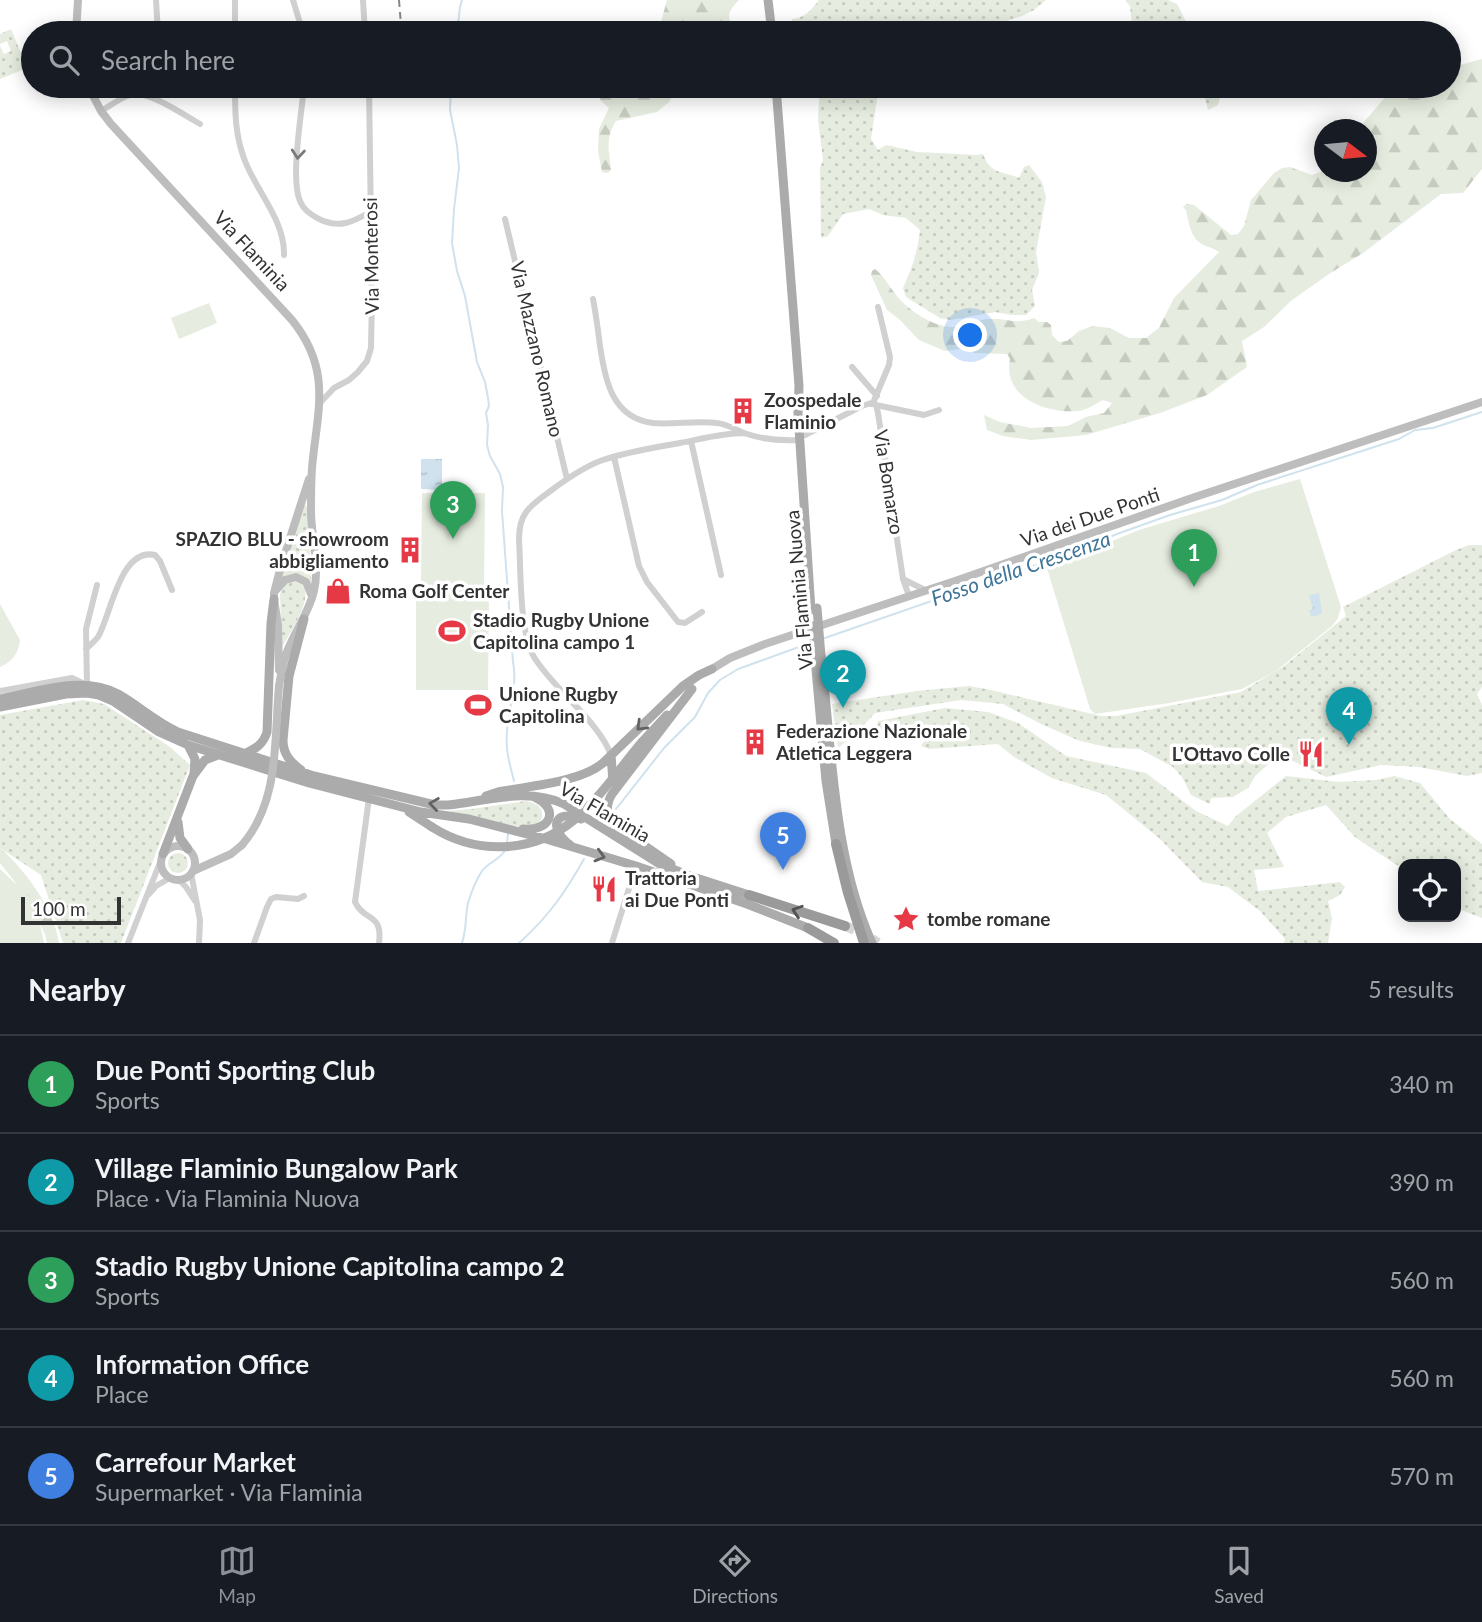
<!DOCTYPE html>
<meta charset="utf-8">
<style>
body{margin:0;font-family:Lato,sans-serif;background:#20242c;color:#f1f3f6}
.controls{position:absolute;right:21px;bottom:21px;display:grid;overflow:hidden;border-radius:14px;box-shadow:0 4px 18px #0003}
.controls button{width:63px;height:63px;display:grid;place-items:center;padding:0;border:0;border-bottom:2px solid #363941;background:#171b24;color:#f1f3f6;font:35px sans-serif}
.compass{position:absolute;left:1314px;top:119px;width:63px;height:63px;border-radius:50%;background:#171b24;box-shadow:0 4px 18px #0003;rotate:106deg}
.scale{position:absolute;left:21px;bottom:18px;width:100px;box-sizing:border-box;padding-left:7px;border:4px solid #333;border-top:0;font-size:19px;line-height:24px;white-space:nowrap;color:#333;-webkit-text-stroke:5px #fff;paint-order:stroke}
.you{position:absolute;left:971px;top:336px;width:24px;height:24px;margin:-18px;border:5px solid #fff;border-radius:50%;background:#1a73e8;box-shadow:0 0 0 10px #1a73e833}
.badge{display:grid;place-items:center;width:46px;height:46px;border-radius:50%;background:#8c9099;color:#fff;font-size:23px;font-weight:700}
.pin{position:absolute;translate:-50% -58px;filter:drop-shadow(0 2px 4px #0008)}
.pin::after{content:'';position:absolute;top:37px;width:24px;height:21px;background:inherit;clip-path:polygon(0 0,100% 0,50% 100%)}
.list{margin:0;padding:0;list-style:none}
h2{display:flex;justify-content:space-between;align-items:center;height:91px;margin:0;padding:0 28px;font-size:30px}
h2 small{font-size:23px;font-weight:400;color:#9ea1a6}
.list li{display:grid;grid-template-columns:46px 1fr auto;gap:21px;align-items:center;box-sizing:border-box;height:98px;padding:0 28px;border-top:2px solid #363941}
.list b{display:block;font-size:26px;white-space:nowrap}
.list p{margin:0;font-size:23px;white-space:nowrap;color:#9ea1a6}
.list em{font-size:23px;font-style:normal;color:#9ea1a6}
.icon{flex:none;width:38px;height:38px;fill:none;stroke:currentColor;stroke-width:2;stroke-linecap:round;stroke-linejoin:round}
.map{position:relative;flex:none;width:1482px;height:943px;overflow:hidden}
.search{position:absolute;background:#171b24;box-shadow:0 4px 18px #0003;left:21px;right:21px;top:21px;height:77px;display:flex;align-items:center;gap:18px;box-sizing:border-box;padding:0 24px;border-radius:38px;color:#9ea1a6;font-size:26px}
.sheet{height:581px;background:#171b24}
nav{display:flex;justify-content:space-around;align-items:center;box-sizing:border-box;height:98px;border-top:2px solid #363941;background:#171b24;font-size:19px;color:#9ea1a6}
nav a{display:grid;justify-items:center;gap:4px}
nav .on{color:#8c9099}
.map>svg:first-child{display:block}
.green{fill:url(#green-dots)}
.forest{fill:url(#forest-firs)}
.pitch{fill:#e6ecdf}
.water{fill:url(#water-ripples)}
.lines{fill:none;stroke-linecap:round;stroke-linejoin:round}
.stream{stroke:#cfe2ee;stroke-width:2}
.highway-tunnel{stroke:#d6d6d6;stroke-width:10;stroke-dasharray:10 5;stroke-linecap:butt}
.street{stroke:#d0d0d0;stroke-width:6}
.secondary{stroke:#bdbdbd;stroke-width:8}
.primary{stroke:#ababab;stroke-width:9}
.highway{stroke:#9a9a9a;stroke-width:10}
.rail{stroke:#888;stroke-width:2;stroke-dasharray:7 5;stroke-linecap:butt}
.secondary-bridge{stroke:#bdbdbd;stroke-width:8}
.primary-bridge{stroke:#ababab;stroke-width:9}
.oneway{stroke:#7a7a7a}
.oneway2{stroke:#636363}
.oneway3{stroke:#525252}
.labels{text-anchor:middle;stroke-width:7;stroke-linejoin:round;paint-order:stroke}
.street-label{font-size:19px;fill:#333;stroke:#fff}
.poi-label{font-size:19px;font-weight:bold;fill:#333;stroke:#fff;text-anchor:start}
.water-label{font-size:21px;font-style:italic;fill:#3f7597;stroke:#fff}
</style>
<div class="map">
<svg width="1482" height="943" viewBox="0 0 1482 943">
<defs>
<pattern id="green-dots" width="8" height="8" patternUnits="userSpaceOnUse" patternTransform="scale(1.75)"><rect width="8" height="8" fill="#e6ecdf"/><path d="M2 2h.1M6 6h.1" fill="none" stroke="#c6cbc0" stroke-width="1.8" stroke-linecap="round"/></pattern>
<pattern id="forest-firs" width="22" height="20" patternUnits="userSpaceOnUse" patternTransform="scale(1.75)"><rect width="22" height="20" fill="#e6ecdf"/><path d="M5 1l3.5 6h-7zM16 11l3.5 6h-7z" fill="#c6cbc0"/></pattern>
<pattern id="water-ripples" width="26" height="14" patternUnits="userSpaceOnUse" patternTransform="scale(1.75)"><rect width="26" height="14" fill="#cfe2ee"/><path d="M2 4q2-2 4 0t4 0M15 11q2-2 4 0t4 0" fill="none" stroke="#b2c2cd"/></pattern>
</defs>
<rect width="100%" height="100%" fill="#fff"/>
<path class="green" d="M819 0H1046L1034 10 1022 16 1003 22 938 29 906 28 884 33H794L792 19C805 18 811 10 819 0Z
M1125 0H1168L1177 4 1192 33H1133L1130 6Z
M11 29 27 68 0 79V46L4 54 11 51 7 41 0 44V34Z
M820 86H879L871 139 878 150 886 145 917 152 977 155 983 154C991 175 1000 170 1019 178L1024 167 1029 165 1042 182 1046 197 1036 252 1039 273 1032 290 1035 306 1026 315H1012L995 312 950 320 940 318 906 297 903 288C912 269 918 250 920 230L906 218 883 215 869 209 843 214 828 236 821 238 820 168 823 160 818 119Z
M1195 86H1223L1218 105 1208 110 1205 98Z
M304 504 308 507 311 583C300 575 290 570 279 581Z
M1469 545H1482V687L1477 694 1482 705V773L1467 776 1419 767 1381 765 1326 777 1289 759 1277 757 1256 775 1248 788 1233 797 1211 798 1210 804 1191 795 1182 777 1173 767 1140 749 1112 748 1080 741 1041 724 1003 704 961 700 875 713 857 732 838 748 832 704 917 691 969 686 991 690 1101 716H1116L1241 692 1284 666 1346 616 1343 607 1456 550Z
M292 581C324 584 290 633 282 647L280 594 284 585Z
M83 700 104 704 170 747 190 765 121 943H63L41 875 0 848V715Z
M945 708 988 712 1018 723 1066 756 1146 773 1196 811 1228 826 1236 816 1286 776 1338 782 1376 780 1394 776 1420 783 1450 819 1482 844V918L1456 908V864H1403V869L1356 838 1326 805 1286 817 1267 833 1284 867 1254 870 1258 891 1340 882 1345 887 1340 895 1328 901 1332 918 1328 943H1284L1285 939 1260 911 1228 887 1202 882 1159 838 1106 795 1052 778 1014 757 998 744 929 749 921 746 926 738 925 733 877 731 878 721Z
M526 801C539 804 546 809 540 823L522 827 508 826 471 815 446 811 472 809Z
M168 863a10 10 0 1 1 20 0a10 10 0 1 1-20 0Z"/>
<path class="forest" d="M667 0H739C721 19 734 14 729 33H658Z
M1482 59V169L1463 193 1441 194 1363 253 1329 274 1292 300 1264 327 1242 341 1247 367 1207 395 1160 413 1086 435 1031 440 1003 436 987 430 984 415 1000 422 1031 428 1068 426 1086 417 1104 413 1112 403 1103 400C1095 404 1086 411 1077 411 1046 414 1002 397 1010 359L1007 354 974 353 967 348 945 351 919 340 899 319 887 310 871 275 872 271 875 269C884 276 889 286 896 295 908 310 933 327 952 327 965 327 978 319 990 319 1009 318 1015 325 1034 318L1039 322H1047L1051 325 1052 335 1059 342 1067 341 1079 331 1093 326 1110 328 1129 338H1146L1159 328 1174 298 1219 252C1214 248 1210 248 1204 245 1191 240 1189 223 1186 210L1183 207 1187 204 1194 205 1231 235 1238 234 1244 226 1251 200 1274 173 1282 168 1290 167 1312 175 1324 171 1366 172V130L1358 129 1387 95 1402 86H1449V68Z
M644 86H678L669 102 657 112 616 121C605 138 609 151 611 170L608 173 602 172 598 151 599 129 609 108 600 100 601 93H611L619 87 638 91Z
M0 848C25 869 55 911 59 943H47L45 934 32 910 15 882 0 863Z"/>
<path class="pitch" d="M209 303 217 323 179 339 171 318Z
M1300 479 1341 607 1338 618 1333 625 1276 671 1242 689 1169 703 1095 714 1090 709 1047 568 1139 530 1219 506 1254 492Z
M422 493H485L484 586 489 587 488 690H416V587L449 586H421Z
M0 604 20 640C18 654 13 661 0 667Z
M0 869 35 902 44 943H0Z"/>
<path class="water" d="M421 459H442V490L421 489Z
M1319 593 1322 613 1316 616H1311L1309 611 1313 609 1309 595Z"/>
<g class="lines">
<path class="stream" d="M457 33 460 7 462 0
M451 86 450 110 457 145 459 168 454 209 452 243 457 271 465 296 477 362 485 382 488 398 489 406 486 413 488 425 487 445 490 456 500 474 503 487 502 511 513 662C518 686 508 708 507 732 505 749 510 765 514 781
M822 639 1070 553 1117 534 1170 515 1222 500 1257 485 1399 439 1415 430 1433 428 1482 412
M616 809 664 748 695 717 708 693 720 680 738 669 810 643
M507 843 508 834
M462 943C467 928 465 917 468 903 471 893 476 880 482 871 488 863 497 861 504 852
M519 943C548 917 565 893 584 859"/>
<path class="highway-tunnel" d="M845 926 863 933 878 943"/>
<path class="street" d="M156 0 158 33
M293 0 303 33
M363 0 365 33
M235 33V0
M235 86C235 112 235 136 245 161 257 192 285 221 284 255
M304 86C302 112 290 178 300 201 303 209 311 215 319 219 339 229 353 222 370 212
M101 111C110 106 120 98 130 95 147 89 184 115 200 124
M505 219 567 479
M593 299C596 314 598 330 600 346 605 380 612 418 653 423 674 425 696 420 717 423 728 424 737 431 747 434 765 440 782 441 800 440
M852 367 877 396
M320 403 334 388 349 380 358 372 367 361 371 348 372 297 369 86
M873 403 889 365 890 357 878 307
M876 405 924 415 939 410
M805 435 862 406 871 403 876 405 878 413 903 579 909 596
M691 441 721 575
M614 457 639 566 647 582 678 622 685 623 702 612
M903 579 925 590
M86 649C90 645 95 641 98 637 111 615 120 547 155 555L160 561 172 590
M0 691 72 678 87 685 86 629 97 585
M611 755C598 720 554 690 534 657 519 632 521 570 519 539 519 513 530 506 549 492 565 480 582 468 600 461 625 452 653 448 680 443 701 439 722 433 744 433
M369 798 355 902C364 922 383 912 379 943
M191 873 200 920 199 943
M179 880 186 887 195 901
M149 894 156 886 170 878
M128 943 161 860
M254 943 267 907 271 899 276 897 298 899 304 896
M612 943 636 866"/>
<path class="secondary" d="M76 33 78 0
M88 86 101 111 111 124 292 320C333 371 317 411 312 468 311 482 311 497 311 511 311 537 320 565 314 591 309 612 296 630 288 649 283 661 281 673 279 686
M276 590 285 580 296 577 306 582 311 594
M712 669 730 658 765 644 958 580 1189 499 1482 402
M279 670 278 625 274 599V593L281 566 309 479
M161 863a17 17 0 1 1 34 0a17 17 0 1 1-34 0Z
M193 871 231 854 242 845"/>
<path class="primary" d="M768 0 772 33
M776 86 799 386 798 413 811 610
M821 656C832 749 833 857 872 943
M815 658 826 781 836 844
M0 699C37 692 82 675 118 694 139 706 156 722 178 732L314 776 435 805H448C486 801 527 787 564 804L658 863 687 875 749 895
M0 707 66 694 87 693 99 695 113 701 159 732 188 745 309 783 421 812 469 819 546 839 636 866 747 904 808 928
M642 742 667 715
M188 745 195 759 194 773
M244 754C255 749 263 745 267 732L271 623 274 599
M611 755 613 782
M301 770C290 762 283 754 283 740L289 676 304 619
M486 796 498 792C528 786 579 783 603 763L683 686 699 675 712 669
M409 812 432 827
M178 822 180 838 188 849
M523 829C550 832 561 809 534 797
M570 845C548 829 554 808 581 819
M163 854 193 776 205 760 218 755
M671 864 613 824C605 814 606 804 612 794L692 689"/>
<path class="highway" d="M836 844 848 893 864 943
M749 895 845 926
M808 928 834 943"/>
<path class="rail" d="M399 0 401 25"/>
<path class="secondary-bridge" d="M242 845C280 801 274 740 279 686"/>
<path class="primary-bridge" d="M817 608 821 656
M813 626 815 658
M432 827C476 855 533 854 574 820 600 798 620 768 642 742"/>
</g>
<defs><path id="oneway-chevron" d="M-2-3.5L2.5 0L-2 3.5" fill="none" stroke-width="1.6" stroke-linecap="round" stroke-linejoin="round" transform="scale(1.75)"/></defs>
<use class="oneway" href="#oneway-chevron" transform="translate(298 154) rotate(95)"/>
<g class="oneway2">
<use href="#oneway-chevron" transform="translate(641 726) rotate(136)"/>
<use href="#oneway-chevron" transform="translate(434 804) rotate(-172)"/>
<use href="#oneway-chevron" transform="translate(600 856) rotate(16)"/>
</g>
<use class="oneway3" href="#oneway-chevron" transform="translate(797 911) rotate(-162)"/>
<defs>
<g id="building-bare" transform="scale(2.1)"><path d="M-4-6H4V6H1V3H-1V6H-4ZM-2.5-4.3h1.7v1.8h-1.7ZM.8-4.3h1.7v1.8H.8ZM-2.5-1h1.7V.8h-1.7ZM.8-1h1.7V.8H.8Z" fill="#e63946" stroke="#fff" stroke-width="2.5" paint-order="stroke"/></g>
<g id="shop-bare" transform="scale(2.1)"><path d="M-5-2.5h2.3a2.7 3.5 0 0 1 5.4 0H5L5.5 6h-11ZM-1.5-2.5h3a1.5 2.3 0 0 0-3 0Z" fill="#e63946" stroke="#fff" stroke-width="2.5" paint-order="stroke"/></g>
<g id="stadium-bare" transform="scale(2.1)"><path d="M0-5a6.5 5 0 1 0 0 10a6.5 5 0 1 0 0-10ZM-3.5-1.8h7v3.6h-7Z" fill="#e63946" stroke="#fff" stroke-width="2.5" paint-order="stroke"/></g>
<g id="restaurant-bare" transform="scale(2.1)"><path d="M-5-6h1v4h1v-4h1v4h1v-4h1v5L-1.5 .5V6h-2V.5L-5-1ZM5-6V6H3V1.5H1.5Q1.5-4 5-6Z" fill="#e63946" stroke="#fff" stroke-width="2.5" paint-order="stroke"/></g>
<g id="sight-bare" transform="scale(2.1)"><path d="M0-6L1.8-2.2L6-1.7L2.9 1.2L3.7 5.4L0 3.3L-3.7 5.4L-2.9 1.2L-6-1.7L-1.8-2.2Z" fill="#e63946" stroke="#fff" stroke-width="2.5" paint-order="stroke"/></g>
</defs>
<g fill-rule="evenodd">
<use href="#building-bare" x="743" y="411"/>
<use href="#building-bare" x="410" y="550"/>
<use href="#shop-bare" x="338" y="591"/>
<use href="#stadium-bare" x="452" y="631"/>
<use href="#stadium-bare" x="478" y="705"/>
<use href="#building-bare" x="755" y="742"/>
<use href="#restaurant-bare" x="1311" y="754"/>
<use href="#restaurant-bare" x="604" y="889"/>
<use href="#sight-bare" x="906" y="919"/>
</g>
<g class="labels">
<g class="street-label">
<text transform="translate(252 251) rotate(47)" y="7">Via Flaminia</text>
<text transform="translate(371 256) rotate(-91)" y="7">Via Monterosi</text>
<text transform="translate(537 349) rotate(77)" y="7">Via Mazzano Romano</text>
<text transform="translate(889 482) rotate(81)" y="7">Via Bomarzo</text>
<text transform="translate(1090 517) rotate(-19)" y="7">Via dei Due Ponti</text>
<text transform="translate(799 590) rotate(-95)" y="7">Via Flaminia Nuova</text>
<text transform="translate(605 812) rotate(30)" y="7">Via Flaminia</text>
</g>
<g class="poi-label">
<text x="764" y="407">Zoospedale<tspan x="764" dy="22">Flaminio</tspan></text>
<text x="389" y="546" text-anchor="end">SPAZIO BLU - showroom<tspan x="389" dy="22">abbigliamento</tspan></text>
<text x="359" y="598">Roma Golf Center</text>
<text x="473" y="627">Stadio Rugby Unione<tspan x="473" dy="22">Capitolina campo 1</tspan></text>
<text x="499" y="701">Unione Rugby<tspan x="499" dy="22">Capitolina</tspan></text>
<text x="776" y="738">Federazione Nazionale<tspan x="776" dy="22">Atletica Leggera</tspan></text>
<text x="1290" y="761" text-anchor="end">L'Ottavo Colle</text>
<text x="625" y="885">Trattoria<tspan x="625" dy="22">ai Due Ponti</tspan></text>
<text x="927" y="926">tombe romane</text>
</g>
<g class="water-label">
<text transform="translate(1021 569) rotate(-19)" y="7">Fosso della Crescenza</text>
</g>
</g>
</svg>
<div class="controls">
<button><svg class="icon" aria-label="locate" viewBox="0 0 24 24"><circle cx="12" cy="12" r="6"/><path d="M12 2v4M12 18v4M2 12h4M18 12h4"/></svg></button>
</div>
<svg class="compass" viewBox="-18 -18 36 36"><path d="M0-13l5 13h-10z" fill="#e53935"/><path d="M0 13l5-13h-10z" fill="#9ea1a6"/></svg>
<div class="scale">100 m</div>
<div class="you"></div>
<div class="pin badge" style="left:1194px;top:587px;background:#2e9e5b">1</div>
<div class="pin badge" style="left:843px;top:708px;background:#0f9aa8">2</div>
<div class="pin badge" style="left:453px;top:539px;background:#2e9e5b">3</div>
<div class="pin badge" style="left:1349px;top:745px;background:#0f9aa8">4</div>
<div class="pin badge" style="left:783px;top:870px;background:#3f7fe0">5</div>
<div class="search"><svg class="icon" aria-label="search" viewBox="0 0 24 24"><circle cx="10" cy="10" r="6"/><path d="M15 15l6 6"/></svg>Search here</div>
</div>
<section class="sheet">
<h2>Nearby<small>5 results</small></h2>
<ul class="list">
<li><span class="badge" style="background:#2e9e5b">1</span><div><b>Due Ponti Sporting Club</b><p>Sports</p></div><em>340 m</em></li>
<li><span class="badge" style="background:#0f9aa8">2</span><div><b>Village Flaminio Bungalow Park</b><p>Place · Via Flaminia Nuova</p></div><em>390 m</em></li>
<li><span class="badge" style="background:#2e9e5b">3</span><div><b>Stadio Rugby Unione Capitolina campo 2</b><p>Sports</p></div><em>560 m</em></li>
<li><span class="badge" style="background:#0f9aa8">4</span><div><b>Information Office</b><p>Place</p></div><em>560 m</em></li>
<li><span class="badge" style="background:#3f7fe0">5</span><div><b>Carrefour Market</b><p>Supermarket · Via Flaminia</p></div><em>570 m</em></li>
</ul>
</section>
<nav>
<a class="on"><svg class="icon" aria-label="map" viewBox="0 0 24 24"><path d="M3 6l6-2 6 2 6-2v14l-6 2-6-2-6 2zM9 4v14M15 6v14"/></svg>Map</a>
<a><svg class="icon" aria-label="directions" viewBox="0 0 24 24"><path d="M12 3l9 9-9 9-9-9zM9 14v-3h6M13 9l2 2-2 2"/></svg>Directions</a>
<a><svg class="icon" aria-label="saved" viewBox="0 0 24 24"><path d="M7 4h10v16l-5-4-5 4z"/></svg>Saved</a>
</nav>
